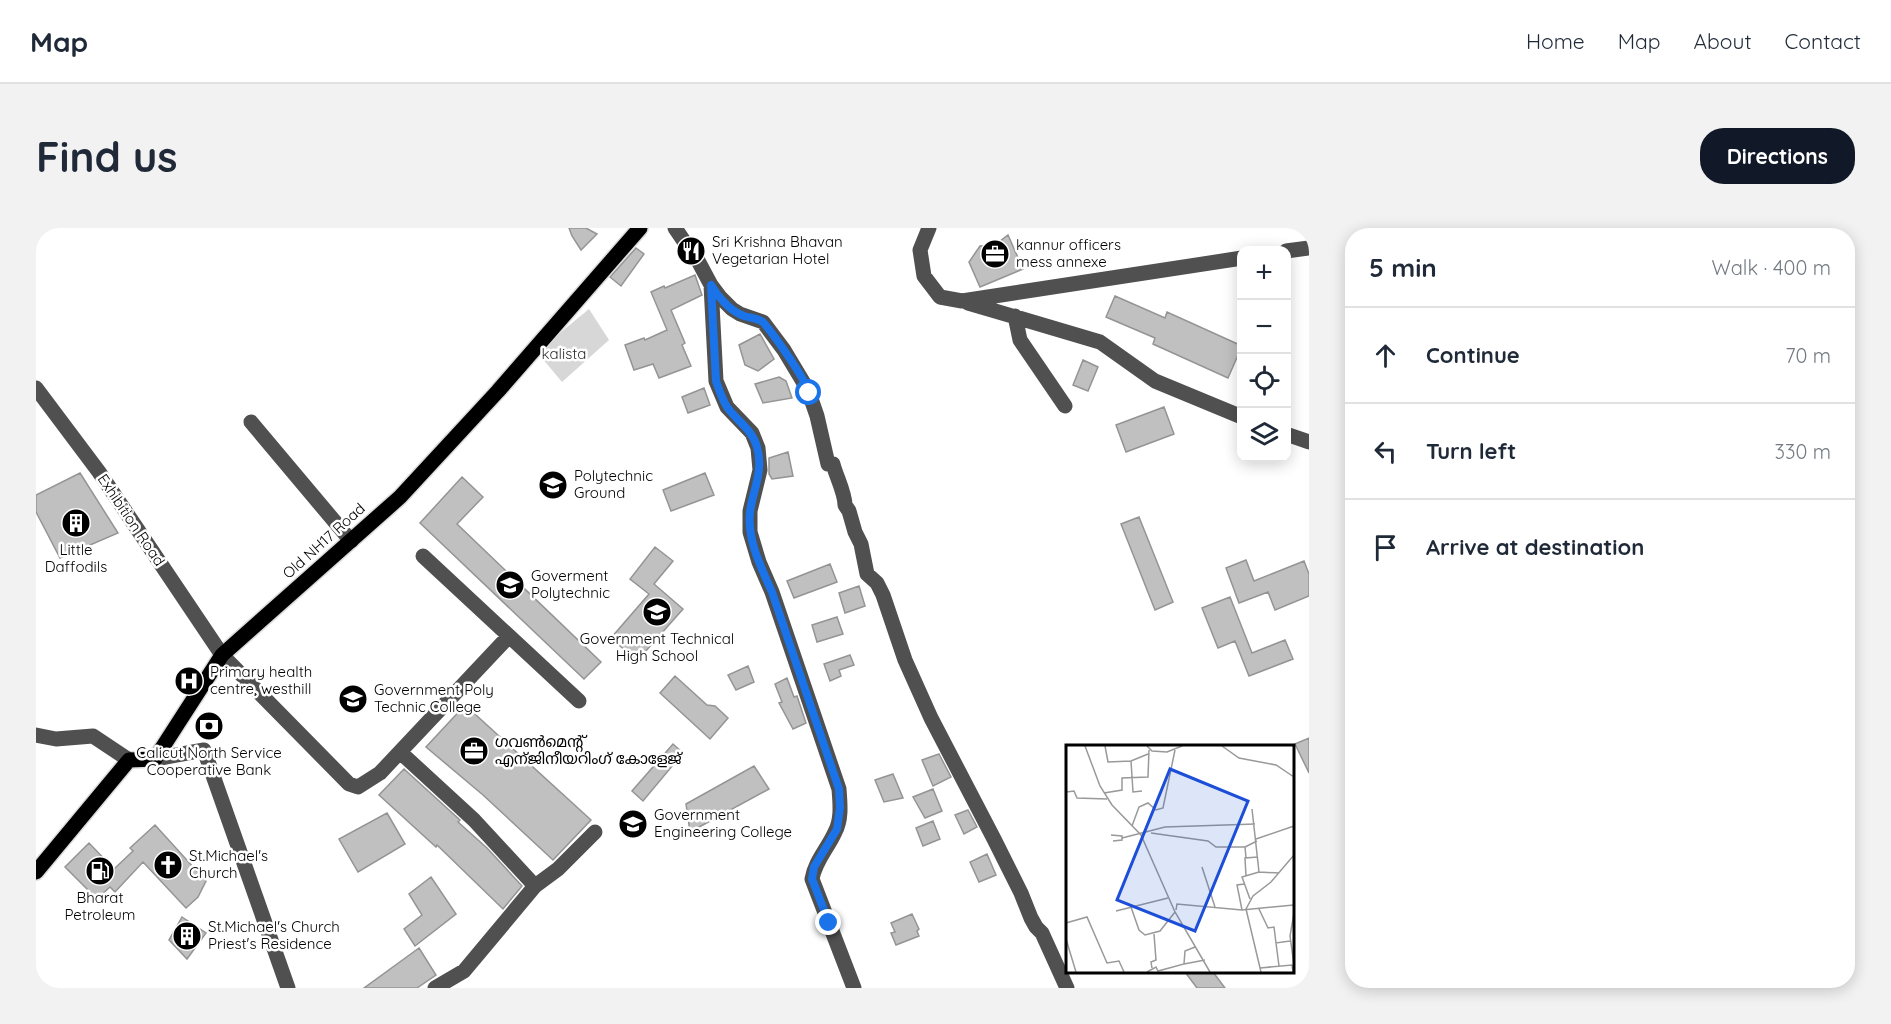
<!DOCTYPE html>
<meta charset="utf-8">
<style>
body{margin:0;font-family:Quicksand,"Noto Sans Malayalam",sans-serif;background:#f2f2f3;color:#1f2937}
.controls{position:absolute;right:18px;top:18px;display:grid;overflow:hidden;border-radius:12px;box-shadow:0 3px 15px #0003}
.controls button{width:54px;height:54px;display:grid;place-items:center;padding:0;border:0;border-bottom:2px solid #e0e1e3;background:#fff;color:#1f2937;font:30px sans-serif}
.stop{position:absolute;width:18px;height:18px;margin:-14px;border:4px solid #1a73e8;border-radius:50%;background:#fff}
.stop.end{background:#1a73e8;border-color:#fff;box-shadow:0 2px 6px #0008}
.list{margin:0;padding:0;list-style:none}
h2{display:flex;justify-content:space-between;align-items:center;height:78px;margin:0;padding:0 24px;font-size:26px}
h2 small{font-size:20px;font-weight:400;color:#747a83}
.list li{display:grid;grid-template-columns:39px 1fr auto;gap:18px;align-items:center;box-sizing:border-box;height:96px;padding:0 24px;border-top:2px solid #e0e1e3}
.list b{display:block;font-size:22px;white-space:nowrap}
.list em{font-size:20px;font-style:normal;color:#747a83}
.icon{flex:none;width:33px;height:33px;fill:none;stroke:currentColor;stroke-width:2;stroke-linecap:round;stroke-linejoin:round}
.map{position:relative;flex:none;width:1273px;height:760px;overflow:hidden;border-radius:24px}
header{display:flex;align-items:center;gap:36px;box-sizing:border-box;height:84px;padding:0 30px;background:#fff;border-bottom:2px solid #e0e1e3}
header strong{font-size:28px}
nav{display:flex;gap:33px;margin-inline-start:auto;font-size:21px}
.intro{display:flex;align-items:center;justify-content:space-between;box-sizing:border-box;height:144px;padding:0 36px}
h1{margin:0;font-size:42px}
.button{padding:15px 27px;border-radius:24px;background:#111827;color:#fff;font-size:21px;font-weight:700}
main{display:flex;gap:36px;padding:0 36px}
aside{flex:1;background:#fff;border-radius:24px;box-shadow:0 3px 15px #0003}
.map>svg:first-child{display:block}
.green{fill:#d7d7d7}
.building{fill:#c0c0c0;stroke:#949494;stroke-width:1.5}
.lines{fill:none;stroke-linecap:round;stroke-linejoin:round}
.major-casing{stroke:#dbdbdb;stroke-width:18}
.minor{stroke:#505050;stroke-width:15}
.major{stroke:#000;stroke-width:15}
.route{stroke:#1a73e8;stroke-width:8}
.labels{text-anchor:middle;stroke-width:5;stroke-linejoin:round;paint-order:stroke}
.poi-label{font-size:15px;fill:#000;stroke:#fff;text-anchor:start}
.park-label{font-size:15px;fill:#2e2e2e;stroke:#fff}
.street-label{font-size:15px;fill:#000;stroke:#fff}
.inset-road{fill:none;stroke:#999;stroke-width:1.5}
.view{fill:#1d4ed8;fill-opacity:0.15;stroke:#1d4ed8;stroke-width:3}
.inset-edge{fill:none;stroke:#000;stroke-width:3}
</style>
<header>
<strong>Map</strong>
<nav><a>Home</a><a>Map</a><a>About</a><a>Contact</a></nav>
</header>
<div class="intro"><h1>Find us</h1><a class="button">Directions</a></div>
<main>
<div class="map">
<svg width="1273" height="760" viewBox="0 0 1273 760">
<rect width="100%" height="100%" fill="#fff"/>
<path class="green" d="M553 81 573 112 526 154 501 124Z"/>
<path class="building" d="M533 0H550L561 6 545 22 536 8Z
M972 7 987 41 944 59 933 34 944 18 959 17Z
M600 20 608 26 585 58 574 49Z
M659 47 666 67 635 82 649 115 646 117 655 138 623 150 617 136 598 142 589 117 608 110 609 112 631 102 615 64 628 58 629 60Z
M1079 68 1129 90 1131 84 1206 118 1192 150 1117 116 1119 110 1070 89Z
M724 106 738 131 722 143 709 137 703 117Z
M1047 132 1062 139 1052 163 1037 157Z
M743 149 750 153 756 170 727 175 719 156Z
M668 160 674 177 652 185 646 169Z
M1128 179 1138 206 1090 224 1080 197Z
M752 224 757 248 736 251 733 246V230Z
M44 245 82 305 24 330 0 284V267Z
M669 245 678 267 635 283 627 262Z
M426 249 447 269 421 296 565 434 548 451 384 295Z
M1103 289 1137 374 1119 382 1085 296Z
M619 319 637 333 618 356 647 381 601 433 575 410 613 366 594 351Z
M1210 332 1218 353 1268 333 1273 346V368L1239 382 1232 364 1203 375 1190 340Z
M794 336 801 354 758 370 751 353Z
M823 358 829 378 809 385 803 365Z
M1194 369 1216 425 1249 412 1257 431 1213 448 1199 413 1182 420 1166 380Z
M801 389 807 406 781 414 776 397Z
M814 427 818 437 803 442 805 448 794 453 788 436Z
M712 438 718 454 700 462 692 447Z
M639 448 671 477 679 478 692 490 674 511 624 465Z
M751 450 758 469 761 468 770 495 757 501 743 475 746 474 739 456Z
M429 477 555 592 517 632 447 567 390 519Z
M1273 510V545L1259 516Z
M637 516 647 525 607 573 596 563Z
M903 526 915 549 897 558 886 532Z
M718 538 733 561 654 604 650 576Z
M368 541 424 592 422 594 451 620 486 658 467 681 401 617 400 619 343 567Z
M857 546 867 570 848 574 839 552Z
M897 561 906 583 889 590 877 569Z
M932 582 941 599 928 606 919 587Z
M351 585 369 616 322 644 303 611Z
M897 593 904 611 887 618 880 600Z
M119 597 170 653 162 669 150 680 107 634 79 664 74 659 61 671 29 639 53 615 78 641 97 623 94 620Z
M951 626 960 647 943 654 934 634Z
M395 649 420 686 379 718 368 701 386 687 373 666Z
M876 686 883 701 881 703 883 708 860 717 855 705 859 704 855 695Z
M146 689 170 705 151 731 133 712Z
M383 720 400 747 381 760H328Z
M1149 744H1177L1189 760H1161Z"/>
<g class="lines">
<g class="major-casing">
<path id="major" d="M0 644 93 532 119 531 186 427 364 269 462 163 604 0"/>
</g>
<path class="minor" d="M639 0 654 22 660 29 675 57 684 69 696 81 704 86 727 94 748 122 772 162 781 188 792 236H797C800 248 809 265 809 277L813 283 819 304 825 316 831 346 841 355 847 367 869 432 895 490 958 611 985 665 995 690 1000 699 1006 705 1031 760
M893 0 884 22 888 48 904 69 926 73 1206 30
M1250 23 1273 20
M675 57 680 153 691 179 716 205 722 220 724 242 714 283V304L723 334 736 364 803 561C804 575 806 591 799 604 792 620 779 633 776 651L818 760
M932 75 1064 114 1119 153 1206 189
M979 88 984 112 1029 178
M0 160 63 244 186 427 313 556 322 559 344 545 473 408
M215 194 315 313
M1250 206 1273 214
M387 328 543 473
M0 507 20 511 57 508 93 532
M364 524 438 592 499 658
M119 531 168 522 252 760
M399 760 428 743 499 658 522 641 559 604"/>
<use href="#major" class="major"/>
</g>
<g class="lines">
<path class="route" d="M773 165C769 150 738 107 727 94 721 90 715 90 708 88 694 83 682 69 675 57L680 153C683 162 686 171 691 179 701 193 716 201 721 219 728 243 717 261 714 284 711 312 725 339 736 364L803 561 804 580 801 601 778 639 776 651 793 695"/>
</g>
<defs>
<g id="restaurant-disc" transform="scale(1.5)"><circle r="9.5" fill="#000" stroke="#fff"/><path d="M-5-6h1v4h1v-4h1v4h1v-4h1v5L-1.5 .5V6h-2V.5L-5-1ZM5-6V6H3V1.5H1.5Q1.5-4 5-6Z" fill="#fff"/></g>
<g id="office-disc" transform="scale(1.5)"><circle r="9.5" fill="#000" stroke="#fff"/><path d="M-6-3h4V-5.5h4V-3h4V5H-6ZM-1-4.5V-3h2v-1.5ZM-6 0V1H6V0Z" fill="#fff"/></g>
<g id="university-disc" transform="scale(1.5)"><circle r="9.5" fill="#000" stroke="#fff"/><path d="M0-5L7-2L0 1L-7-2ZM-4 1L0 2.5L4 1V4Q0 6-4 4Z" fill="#fff"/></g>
<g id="building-disc" transform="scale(1.5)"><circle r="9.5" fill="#000" stroke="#fff"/><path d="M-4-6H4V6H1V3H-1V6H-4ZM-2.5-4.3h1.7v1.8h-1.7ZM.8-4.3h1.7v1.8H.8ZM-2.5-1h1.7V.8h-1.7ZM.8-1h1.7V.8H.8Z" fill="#fff"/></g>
<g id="school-disc" transform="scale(1.5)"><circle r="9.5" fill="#000" stroke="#fff"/><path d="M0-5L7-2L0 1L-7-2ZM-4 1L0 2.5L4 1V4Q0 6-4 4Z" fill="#fff"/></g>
<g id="hospital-disc" transform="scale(1.5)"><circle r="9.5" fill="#000" stroke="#fff"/><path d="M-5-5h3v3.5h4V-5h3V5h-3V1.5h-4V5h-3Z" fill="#fff"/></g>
<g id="bank-disc" transform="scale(1.5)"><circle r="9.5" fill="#000" stroke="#fff"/><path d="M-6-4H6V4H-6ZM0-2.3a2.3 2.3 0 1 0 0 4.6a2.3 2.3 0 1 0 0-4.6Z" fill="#fff"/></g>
<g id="church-disc" transform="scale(1.5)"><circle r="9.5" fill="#000" stroke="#fff"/><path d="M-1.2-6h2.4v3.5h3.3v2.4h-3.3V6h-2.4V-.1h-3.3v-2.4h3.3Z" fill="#fff"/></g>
<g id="fuel-disc" transform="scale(1.5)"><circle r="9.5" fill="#000" stroke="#fff"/><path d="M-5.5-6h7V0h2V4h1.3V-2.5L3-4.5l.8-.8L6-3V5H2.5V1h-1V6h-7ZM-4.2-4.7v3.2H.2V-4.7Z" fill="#fff"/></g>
</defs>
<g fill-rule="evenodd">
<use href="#restaurant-disc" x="655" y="23"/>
<use href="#office-disc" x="959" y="26"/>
<use href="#university-disc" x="517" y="257"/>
<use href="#building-disc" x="40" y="295"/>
<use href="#university-disc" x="474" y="357"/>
<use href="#school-disc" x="621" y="384"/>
<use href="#hospital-disc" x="153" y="453"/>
<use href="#university-disc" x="317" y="471"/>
<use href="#bank-disc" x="173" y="498"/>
<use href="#office-disc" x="438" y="523"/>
<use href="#university-disc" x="597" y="596"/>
<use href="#church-disc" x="132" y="637"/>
<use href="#fuel-disc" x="64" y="643"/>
<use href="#building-disc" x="151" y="708"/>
</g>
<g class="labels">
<g class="poi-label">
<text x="676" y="19">Sri Krishna Bhavan<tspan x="676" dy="17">Vegetarian Hotel</tspan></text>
<text x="980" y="22">kannur officers<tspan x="980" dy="17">mess annexe</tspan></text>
<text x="538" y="253">Polytechnic<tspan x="538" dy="17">Ground</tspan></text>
<text x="40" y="327" text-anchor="middle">Little<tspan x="40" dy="17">Daffodils</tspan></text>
<text x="495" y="353">Goverment<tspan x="495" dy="17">Polytechnic</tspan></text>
<text x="621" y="416" text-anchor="middle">Government Technical<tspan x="621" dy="17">High School</tspan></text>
<text x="174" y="449">Primary health<tspan x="174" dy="17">centre, westhill</tspan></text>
<text x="338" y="467">Government Poly<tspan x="338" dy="17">Technic College</tspan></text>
<text x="459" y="519">ഗവൺമെന്റ്<tspan x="459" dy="17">എന്ജിനീയറിംഗ് കോളേജ്</tspan></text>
<text x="173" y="530" text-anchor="middle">Calicut North Service<tspan x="173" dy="17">Cooperative Bank</tspan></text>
<text x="618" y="592">Government<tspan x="618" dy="17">Engineering College</tspan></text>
<text x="153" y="633">St.Michael's<tspan x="153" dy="17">Church</tspan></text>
<text x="64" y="675" text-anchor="middle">Bharat<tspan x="64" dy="17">Petroleum</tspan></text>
<text x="172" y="704">St.Michael's Church<tspan x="172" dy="17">Priest's Residence</tspan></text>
</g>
<g class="park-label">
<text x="528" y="131">kalista</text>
</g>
<g class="street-label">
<text transform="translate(95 292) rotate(56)" y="5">Exhibition Road</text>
<text transform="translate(288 313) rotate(-42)" y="5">Old NH17 Road</text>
</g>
</g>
<g transform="translate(1030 517)">
<rect width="228" height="228" fill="#fff"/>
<path class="inset-road" d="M19 1 34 41 46 60 75 90 109 167 144 227M39 1 42 17 65 16 82 9M81 1 86 6 101 7 116 1M156 1 173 13 210 20 228 32M65 16 67 47 76 46M0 47 8 46 11 53 41 54M38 48 56 45V33L82 32 83 5M186 64 193 127 213 128M66 81 73 62 82 58 90 65 97 63 109 5M85 88 142 96 150 102H179M45 90 56 91V95L47 96M56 93 99 82 189 79M190 94 228 81M180 113 179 102 191 96M136 122 149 162M180 131 179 113 192 112M184 154 176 132 193 127M65 162 73 185 79 190 94 186 109 167M193 164 202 183 208 182 210 198 224 196M110 165 111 159 176 165 228 160M176 165 171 140 178 139M50 166 102 153M228 168 224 191 228 220M0 178 21 172 41 218 53 216 58 227M0 194 10 227M210 198 213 221M118 219 139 215M86 223 85 217 90 215 88 189M194 223 226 220 227 227M81 227 90 222 92 226 118 219 119 206 129 202M195 227 180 164 187 151 205 137 228 110"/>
<path class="view" d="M104 24 182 56 129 186 51 155Z"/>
<rect width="228" height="228" class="inset-edge"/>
</g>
</svg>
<div class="controls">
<button>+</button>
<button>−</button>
<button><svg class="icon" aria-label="locate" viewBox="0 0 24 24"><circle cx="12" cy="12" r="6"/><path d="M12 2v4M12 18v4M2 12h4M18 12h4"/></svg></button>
<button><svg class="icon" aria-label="layers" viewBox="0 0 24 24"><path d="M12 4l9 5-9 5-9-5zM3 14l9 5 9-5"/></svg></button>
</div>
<div class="stop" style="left:773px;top:165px"></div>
<div class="stop end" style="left:793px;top:695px"></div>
</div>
<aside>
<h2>5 min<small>Walk · 400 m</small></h2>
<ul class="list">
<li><svg class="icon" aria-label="ahead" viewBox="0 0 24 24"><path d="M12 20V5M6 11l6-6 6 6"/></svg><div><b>Continue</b></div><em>70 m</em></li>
<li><svg class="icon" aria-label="left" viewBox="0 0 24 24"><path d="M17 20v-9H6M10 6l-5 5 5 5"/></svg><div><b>Turn left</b></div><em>330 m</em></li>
<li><svg class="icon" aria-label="arrive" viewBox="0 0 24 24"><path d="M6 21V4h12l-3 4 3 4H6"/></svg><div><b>Arrive at destination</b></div></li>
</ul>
</aside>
</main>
